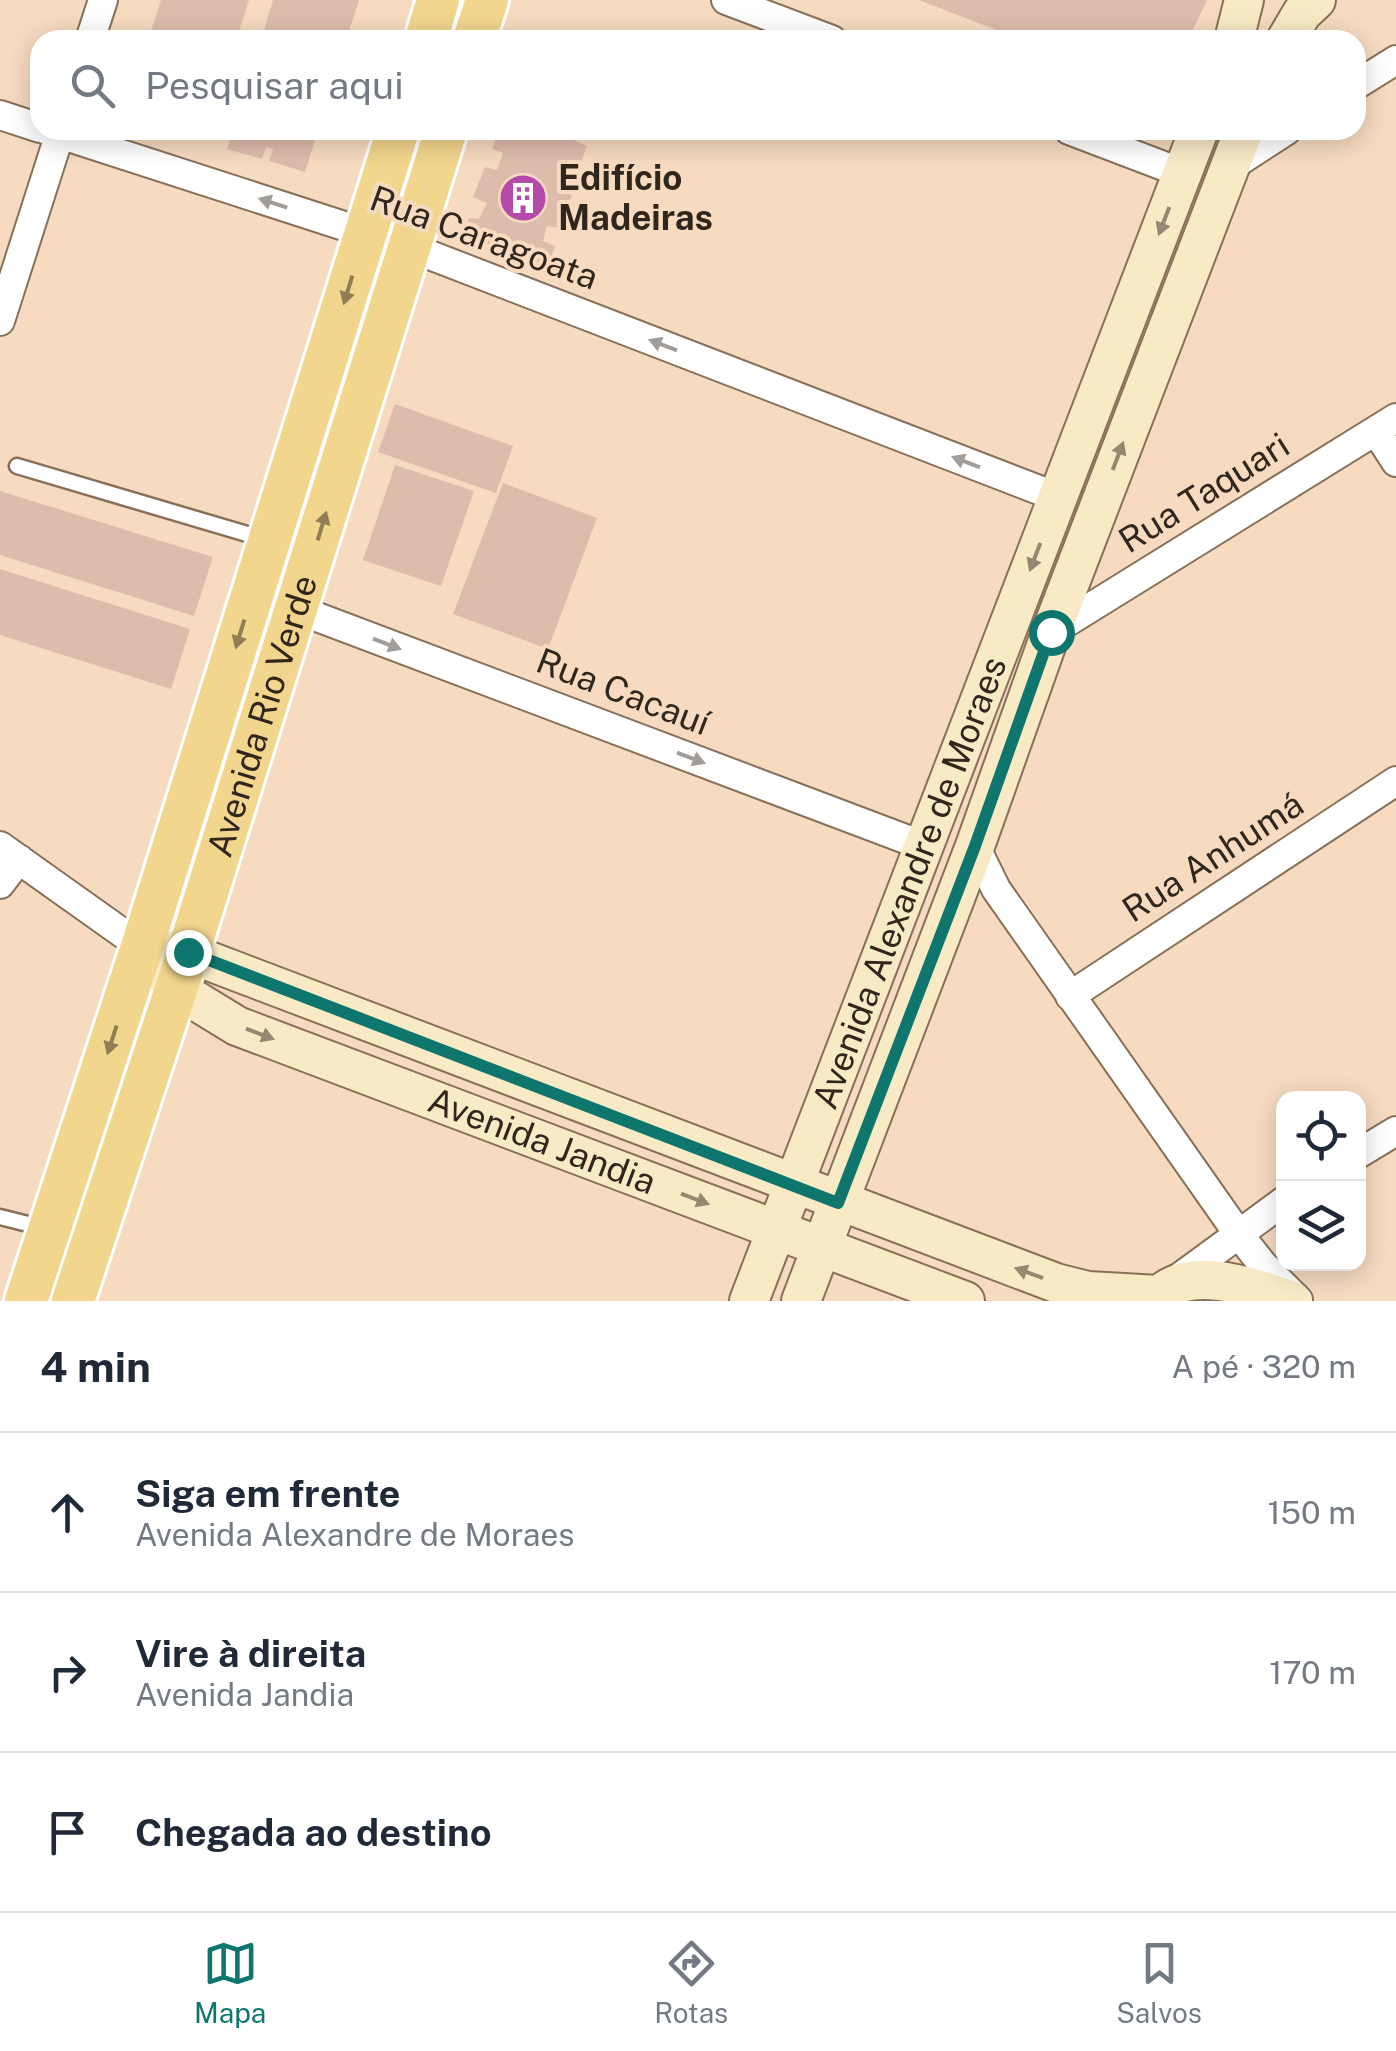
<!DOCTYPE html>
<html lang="pt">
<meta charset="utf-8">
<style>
body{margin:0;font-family:"Public Sans",sans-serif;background:#f6f6f7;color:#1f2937}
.controls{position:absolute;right:30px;bottom:30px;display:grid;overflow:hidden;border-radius:20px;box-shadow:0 5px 25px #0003}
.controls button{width:90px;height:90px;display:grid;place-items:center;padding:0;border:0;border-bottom:2px solid #e0e1e3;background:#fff;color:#1f2937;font:50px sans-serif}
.stop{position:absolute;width:30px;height:30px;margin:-22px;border:8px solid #0f766e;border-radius:50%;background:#fff}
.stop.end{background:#0f766e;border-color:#fff;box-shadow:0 2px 10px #0008}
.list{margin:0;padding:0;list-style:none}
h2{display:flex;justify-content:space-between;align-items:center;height:130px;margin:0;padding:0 40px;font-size:42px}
h2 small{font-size:32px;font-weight:400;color:#747a83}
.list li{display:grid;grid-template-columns:65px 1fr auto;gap:30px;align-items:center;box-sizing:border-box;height:160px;padding:0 40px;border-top:2px solid #e0e1e3}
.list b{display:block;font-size:38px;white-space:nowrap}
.list p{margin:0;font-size:32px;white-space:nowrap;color:#747a83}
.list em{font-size:32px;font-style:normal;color:#747a83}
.icon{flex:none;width:55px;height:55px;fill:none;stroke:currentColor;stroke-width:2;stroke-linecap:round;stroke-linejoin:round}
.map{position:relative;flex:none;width:1396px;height:1301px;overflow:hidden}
.search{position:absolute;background:#fff;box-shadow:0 5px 25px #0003;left:30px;right:30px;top:30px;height:110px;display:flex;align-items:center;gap:25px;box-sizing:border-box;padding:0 35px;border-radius:30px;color:#747a83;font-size:38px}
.sheet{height:610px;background:#fff}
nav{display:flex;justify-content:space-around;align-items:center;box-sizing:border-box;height:140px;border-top:2px solid #e0e1e3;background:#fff;font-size:28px;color:#747a83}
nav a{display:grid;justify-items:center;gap:5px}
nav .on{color:#0f766e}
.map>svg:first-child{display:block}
.building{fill:#debcab}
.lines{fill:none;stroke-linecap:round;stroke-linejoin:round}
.lane-casing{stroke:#887058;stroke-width:19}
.street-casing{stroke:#887058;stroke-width:32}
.secondary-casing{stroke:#887058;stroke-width:42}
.primary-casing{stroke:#fff;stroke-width:48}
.lane{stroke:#fff;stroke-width:14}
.street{stroke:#fff;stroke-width:28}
.secondary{stroke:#f9eac6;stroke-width:38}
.primary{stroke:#f2d68e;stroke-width:42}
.oneway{fill:#a29d99}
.oneway2{fill:#948871}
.oneway3{fill:#917e55}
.route{stroke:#0f766e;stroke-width:12}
.labels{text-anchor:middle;stroke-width:8;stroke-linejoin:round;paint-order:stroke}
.poi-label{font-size:35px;font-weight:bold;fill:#30261c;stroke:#f6dbc1;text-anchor:start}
.street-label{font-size:35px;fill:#30261c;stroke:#f6dbc1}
</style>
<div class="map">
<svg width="1396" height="1301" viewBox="0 0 1396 1301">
<rect width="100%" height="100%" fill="#f6dbc1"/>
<path class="building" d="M161 0H249L236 40H148Z
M273 0H359L346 40H261Z
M919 0H1207L1188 40H996L999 31Z
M176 130H208L205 140Z
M233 130H318L305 172 269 161 273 149 266 147 262 159 227 149Z
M498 130H580L575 141 587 146 577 174 565 173 559 190 572 195 560 228 547 226 543 241 555 246 548 266 519 256 521 248 505 242 502 249 464 235 469 218 479 219 487 203 473 197 485 167 497 170 503 153 492 149Z
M395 404 513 446 496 493 378 452Z
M395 465 474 491 441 586 363 560Z
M503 483 597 518 548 649 453 614Z
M0 491 213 557 194 616 0 555Z
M0 569 190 629 171 689 0 635Z"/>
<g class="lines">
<g class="lane-casing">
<path id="lane" d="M17 466 264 539
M0 1217 44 1228"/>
</g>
<g class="street-casing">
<path id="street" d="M726 0 832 40
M90 40 103 0
M1356 85 1396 60
M0 115 40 128
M47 130 409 247 1057 497
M1069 130 1182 173
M1230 167 1287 130
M0 321 61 130
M1376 431 1396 462
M296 609 924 846
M1051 632 1396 418
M0 846 142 947
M975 846 996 889 1237 1232 1263 1265 1298 1300
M0 884 19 859
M1070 996 1396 781
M1358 1154 1396 1131
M1172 1283 1284 1201"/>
</g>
<g class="secondary-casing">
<g id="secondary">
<path d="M1234 40 1244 0"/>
<path d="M1286 40 1302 13 1316 0"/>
<path d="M142 947 188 953 1056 1283 1088 1291 1159 1295"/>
<path id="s1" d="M159 967 175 988 237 1026 965 1301"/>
<path id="s2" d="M749 1301 1199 130"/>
<path d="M801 1301 975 846 1051 632 1244 130"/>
<path d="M1155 1301C1183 1261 1255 1288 1292 1301"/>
</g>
</g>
<g class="primary-casing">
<g id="primary">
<path d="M426 40 438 0"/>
<path d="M474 40 487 0"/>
<path d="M26 1301 142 947 398 130"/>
<path id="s3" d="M73 1301 188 953 446 130"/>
</g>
</g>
<use href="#lane" class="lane"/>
<use href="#street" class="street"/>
<use href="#secondary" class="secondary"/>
<use href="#primary" class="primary"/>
</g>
<defs><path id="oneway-solid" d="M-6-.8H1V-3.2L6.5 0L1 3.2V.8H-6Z" transform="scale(2.5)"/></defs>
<g class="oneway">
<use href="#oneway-solid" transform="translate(273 203) rotate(-162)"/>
<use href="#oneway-solid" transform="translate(663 345) rotate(-159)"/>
<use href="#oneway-solid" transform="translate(966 462) rotate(-159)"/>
<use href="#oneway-solid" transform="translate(387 644) rotate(21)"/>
<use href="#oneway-solid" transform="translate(691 758) rotate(21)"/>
</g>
<g class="oneway2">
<use href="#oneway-solid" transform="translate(1164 221) rotate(111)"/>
<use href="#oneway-solid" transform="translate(1118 456) rotate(-69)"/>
<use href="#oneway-solid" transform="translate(1035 557) rotate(111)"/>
<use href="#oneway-solid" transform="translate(260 1034) rotate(21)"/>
<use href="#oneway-solid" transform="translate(695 1199) rotate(21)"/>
<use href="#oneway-solid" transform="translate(1029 1273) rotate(-160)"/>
</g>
<g class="oneway3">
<use href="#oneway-solid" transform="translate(348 290) rotate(107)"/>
<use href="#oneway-solid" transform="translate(322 526) rotate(-73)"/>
<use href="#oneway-solid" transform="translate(240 634) rotate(107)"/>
<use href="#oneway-solid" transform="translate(112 1040) rotate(108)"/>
</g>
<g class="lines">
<path class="route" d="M188 952 838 1203 975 846 1051 632"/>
</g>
<defs>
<g id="building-disc" transform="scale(2.5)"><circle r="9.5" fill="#b64aaa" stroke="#f6dbc1"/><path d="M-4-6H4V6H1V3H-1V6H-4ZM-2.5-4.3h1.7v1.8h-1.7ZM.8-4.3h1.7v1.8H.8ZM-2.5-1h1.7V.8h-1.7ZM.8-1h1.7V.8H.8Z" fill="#fff"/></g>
</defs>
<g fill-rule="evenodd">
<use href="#building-disc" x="523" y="198"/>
</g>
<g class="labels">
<g class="poi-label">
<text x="558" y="190">Edifício<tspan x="558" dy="40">Madeiras</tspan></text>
</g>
<g class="street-label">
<text transform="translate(484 238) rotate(20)" y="12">Rua Caragoata</text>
<text transform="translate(1204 493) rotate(-32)" y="12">Rua Taquari</text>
<text transform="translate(623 692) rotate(21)" y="12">Rua Cacauí</text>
<text dy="12" stroke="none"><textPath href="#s3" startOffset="615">Avenida Rio Verde</textPath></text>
<text transform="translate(1213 857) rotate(-33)" y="12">Rua Anhumá</text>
<text dy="12" stroke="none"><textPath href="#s2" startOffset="448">Avenida Alexandre de Moraes</textPath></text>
<text dy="12" stroke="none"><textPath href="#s1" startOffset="425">Avenida Jandia</textPath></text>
</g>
</g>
</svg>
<div class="controls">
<button><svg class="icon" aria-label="locate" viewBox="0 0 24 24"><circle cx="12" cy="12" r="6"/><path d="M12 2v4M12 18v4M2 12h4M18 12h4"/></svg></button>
<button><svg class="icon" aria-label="layers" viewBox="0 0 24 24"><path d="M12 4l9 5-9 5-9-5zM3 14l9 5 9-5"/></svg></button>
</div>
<div class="stop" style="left:1051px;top:632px"></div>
<div class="stop end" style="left:188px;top:952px"></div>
<div class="search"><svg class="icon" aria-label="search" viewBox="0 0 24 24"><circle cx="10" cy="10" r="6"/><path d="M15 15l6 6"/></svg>Pesquisar aqui</div>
</div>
<section class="sheet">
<h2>4 min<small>A pé · 320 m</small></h2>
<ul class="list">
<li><svg class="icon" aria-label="ahead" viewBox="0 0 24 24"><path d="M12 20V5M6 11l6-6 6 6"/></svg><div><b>Siga em frente</b><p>Avenida Alexandre de Moraes</p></div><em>150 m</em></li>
<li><svg class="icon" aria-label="right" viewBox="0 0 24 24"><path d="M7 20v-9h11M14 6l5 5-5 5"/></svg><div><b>Vire à direita</b><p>Avenida Jandia</p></div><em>170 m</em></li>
<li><svg class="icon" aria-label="arrive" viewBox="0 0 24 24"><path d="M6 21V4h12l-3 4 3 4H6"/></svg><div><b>Chegada ao destino</b></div></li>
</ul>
</section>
<nav>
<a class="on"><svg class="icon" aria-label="map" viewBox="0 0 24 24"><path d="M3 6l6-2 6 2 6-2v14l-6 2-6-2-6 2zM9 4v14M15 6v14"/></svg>Mapa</a>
<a><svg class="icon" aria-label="directions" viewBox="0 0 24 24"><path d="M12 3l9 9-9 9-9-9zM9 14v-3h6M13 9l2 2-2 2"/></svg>Rotas</a>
<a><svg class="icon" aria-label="saved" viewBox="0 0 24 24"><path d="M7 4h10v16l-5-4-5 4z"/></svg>Salvos</a>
</nav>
